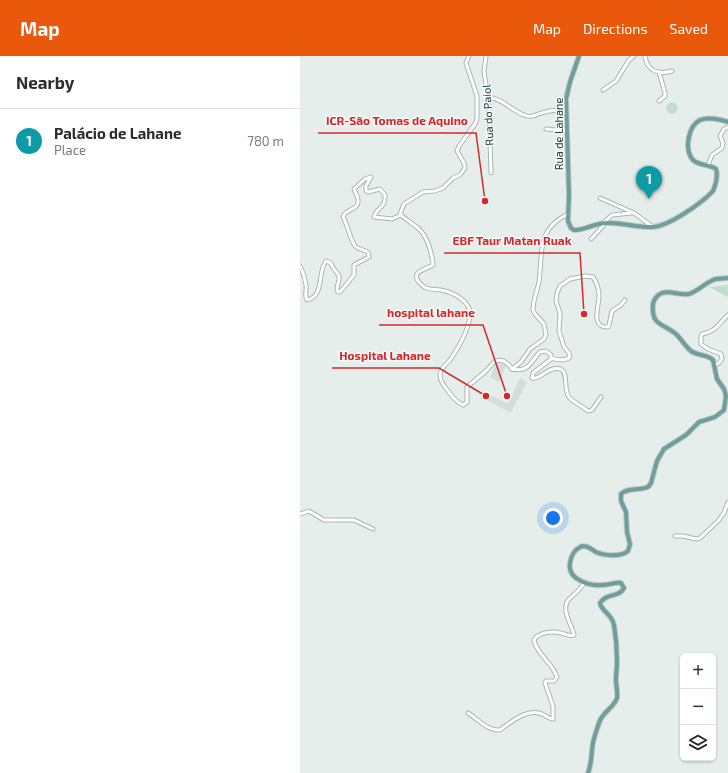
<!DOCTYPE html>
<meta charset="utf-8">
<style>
body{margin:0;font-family:"Exo 2",sans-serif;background:#f7f7f7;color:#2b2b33}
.controls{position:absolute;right:12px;bottom:12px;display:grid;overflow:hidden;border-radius:6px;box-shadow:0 1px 3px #0004}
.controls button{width:36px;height:36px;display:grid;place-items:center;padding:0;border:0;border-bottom:1px solid #e1e1e2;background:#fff;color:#2b2b33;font:20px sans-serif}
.you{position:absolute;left:253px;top:462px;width:14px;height:14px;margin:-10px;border:3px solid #fff;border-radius:50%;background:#1a73e8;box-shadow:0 0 0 6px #1a73e833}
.badge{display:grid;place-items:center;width:26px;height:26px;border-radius:50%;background:#ea580c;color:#fff;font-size:13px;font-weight:700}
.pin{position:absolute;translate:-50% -33px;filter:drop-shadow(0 1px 2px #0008)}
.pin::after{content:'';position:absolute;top:21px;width:14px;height:12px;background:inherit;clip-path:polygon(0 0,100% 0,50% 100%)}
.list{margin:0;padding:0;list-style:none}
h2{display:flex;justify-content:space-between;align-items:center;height:52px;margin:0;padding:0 16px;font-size:17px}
h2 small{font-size:13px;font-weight:400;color:#7c7c81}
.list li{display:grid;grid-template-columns:26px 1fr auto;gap:12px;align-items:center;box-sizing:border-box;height:64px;padding:0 16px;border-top:1px solid #e1e1e2}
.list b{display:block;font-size:15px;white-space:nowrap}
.list p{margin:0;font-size:13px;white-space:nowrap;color:#7c7c81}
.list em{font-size:13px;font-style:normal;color:#7c7c81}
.icon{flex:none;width:22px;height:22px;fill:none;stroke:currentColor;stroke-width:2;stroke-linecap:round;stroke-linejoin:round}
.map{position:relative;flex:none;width:428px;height:717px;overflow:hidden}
header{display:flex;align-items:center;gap:24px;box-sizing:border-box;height:56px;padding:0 20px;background:#ea580c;color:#fff}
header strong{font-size:19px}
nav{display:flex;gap:22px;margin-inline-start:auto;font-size:14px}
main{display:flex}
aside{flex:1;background:#fff}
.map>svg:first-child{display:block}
.built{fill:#d4dddb}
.green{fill:#c1ddcd}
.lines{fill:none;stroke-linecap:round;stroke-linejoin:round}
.minor-casing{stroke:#a9b6b4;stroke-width:5}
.major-casing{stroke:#c2c9c8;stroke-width:6}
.minor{stroke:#fff;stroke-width:3}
.major{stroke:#6e9f9b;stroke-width:4}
.labels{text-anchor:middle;stroke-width:3;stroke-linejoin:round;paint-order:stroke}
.street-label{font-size:11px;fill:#263e3c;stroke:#f6faf9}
.leader{fill:none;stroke:#d62828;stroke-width:1.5}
.callout-dot{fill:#d62828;stroke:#f6faf9;stroke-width:1.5}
.callout-label{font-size:12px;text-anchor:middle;font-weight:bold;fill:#d62828;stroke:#f6faf9;stroke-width:3;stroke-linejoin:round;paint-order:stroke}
</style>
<header>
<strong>Map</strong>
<nav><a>Map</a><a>Directions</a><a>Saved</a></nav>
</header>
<main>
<aside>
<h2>Nearby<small></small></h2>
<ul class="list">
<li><span class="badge" style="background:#0f9aa8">1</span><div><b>Palácio de Lahane</b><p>Place</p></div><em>780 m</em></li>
</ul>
</aside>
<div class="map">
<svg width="428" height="717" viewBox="0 0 428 717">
<rect width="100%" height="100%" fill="#e6eeec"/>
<path class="built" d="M197 306 206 310 199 326 190 321Z
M220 322 227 326 211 357 187 344 180 342 183 335 206 347 209 346Z"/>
<path class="green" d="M366.5 52a5.5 5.5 0 1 1 11 0a5.5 5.5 0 1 1-11 0Z
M428 229V241L409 231Z"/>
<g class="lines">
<g class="minor-casing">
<path id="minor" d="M169 0 166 7 177 40V63L175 68 159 90 157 95 164 107 165 112 160 119 153 122 143 132 135 135 123 136 104 148 100 158C106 164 114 168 120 174 128 182 132 198 133 209 128 212 120 214 117 218 114 223 122 230 126 232 131 234 136 233 141 234 153 236 172 246 170 260 168 276 159 291 150 304 146 309 140 312 140 319 140 325 144 330 148 335 152 340 156 346 163 349L167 346V331L186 315 195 305C203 302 208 307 212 313
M186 0 184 15 189 50 191 117
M345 0C347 15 358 19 372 15
M359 16 365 37V40L359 45
M303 34 316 25 329 4 334 0
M188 41C205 43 213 57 227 60 233 62 239 57 245 56 252 54 259 54 266 55
M246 73 267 75
M408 109 412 99 422 92 423 87 420 80 424 73 428 71
M300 142 334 157 353 171
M303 167 312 159 332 157
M291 183 303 170 304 167
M0 210C3 216 5 222 6 229 7 235 4 239 7 244 25 240 17 216 26 205L31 207C32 213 39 217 39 221 40 227 35 230 38 236H40L54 219V209L69 201 68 196C64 194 59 193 56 191 50 185 48 169 43 161 45 153 58 154 58 146 59 141 55 137 54 133L65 123 71 121 66 130V135L68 136 80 133 85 139C86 153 75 152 74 161L92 163 101 159
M251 302C257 304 265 305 270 301L269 297 264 291 259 275 260 257 256 245 257 237 260 230 270 223 285 220 293 221C297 227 299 233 299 240 299 250 290 272 308 271L309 269 312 255 321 249 325 244
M415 309 419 307 422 303 421 298 408 293 401 288V281L402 278C416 276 419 267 428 259
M212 313 221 306 230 293 244 283 246 279 244 268 235 258 233 254C233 244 237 235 239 226 243 195 236 174 268 158
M212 313C229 317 231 305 240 296L246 295 251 299V303L233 317 232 322C242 324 246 310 261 313 269 319 263 333 269 341 274 347 282 350 288 355L292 354 301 341
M0 458 9 455 24 464H54L73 473
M375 480H383L396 483 400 482 418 465 424 457 428 446
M168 657C178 663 187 675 200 674 211 666 225 654 239 657 245 658 248 663 253 663V650L245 627 246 625H254L257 621C252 606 237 599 234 584 238 576 253 575 261 577 266 578 269 581 274 579 272 569 260 553 269 543 276 537 280 534 285 526"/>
</g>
<g class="major-casing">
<path id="major" d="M279 0 270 26 266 43 269 139 268 165 271 172 274 174C283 175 295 167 306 167 322 166 337 172 353 171 369 170 402 147 413 135 416 128 418 120 416 113 409 108 399 110 393 104 384 94 388 70 400 64 408 61 420 63 428 66
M288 717C292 707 291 698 293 687 294 681 297 673 299 667 302 656 314 652 317 642 318 637 316 630 316 624 316 618 317 612 317 606 317 594 316 581 314 569 312 558 301 555 300 547 307 536 319 542 324 532L321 527C315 526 309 529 302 529 290 530 267 524 270 507 271 499 274 494 282 490 289 490 291 493 296 496 305 500 321 501 328 495L330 488 327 476 326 456 321 445V438C328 431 339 435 348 431L351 427 357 405 364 393 386 379 399 366 415 361 424 354 426 340 424 333 417 323 413 304C407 298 398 300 391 295 385 290 382 284 377 279 364 267 351 271 353 248 354 243 357 239 362 237 371 234 380 240 389 238 398 235 404 228 413 224 417 222 423 223 428 222"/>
</g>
<use href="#minor" class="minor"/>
<use href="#major" class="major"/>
</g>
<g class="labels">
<g class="street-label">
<text transform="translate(188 59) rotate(-93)" y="4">Rua do Paiol</text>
<text transform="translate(259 78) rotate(-90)" y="4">Rua de Lahane</text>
</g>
</g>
<path class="leader" d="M185 145L176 77H18M284 258L280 197H144M207 340L183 269H79M186 340L139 312H32"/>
<g class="callout-dot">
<circle cx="185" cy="145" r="4"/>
<circle cx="284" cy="258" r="4"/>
<circle cx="207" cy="340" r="4"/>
<circle cx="186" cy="340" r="4"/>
</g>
<g class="callout-label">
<text x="97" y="69">ICR-São Tomas de Aquino</text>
<text x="212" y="189">EBF Taur Matan Ruak</text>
<text x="131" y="261">hospital lahane</text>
<text x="85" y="304">Hospital Lahane</text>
</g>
</svg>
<div class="controls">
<button>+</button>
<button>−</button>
<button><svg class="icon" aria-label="layers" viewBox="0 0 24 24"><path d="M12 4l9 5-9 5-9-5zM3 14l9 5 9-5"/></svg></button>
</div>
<div class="you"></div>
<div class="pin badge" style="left:349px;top:143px;background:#0f9aa8">1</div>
</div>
</main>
